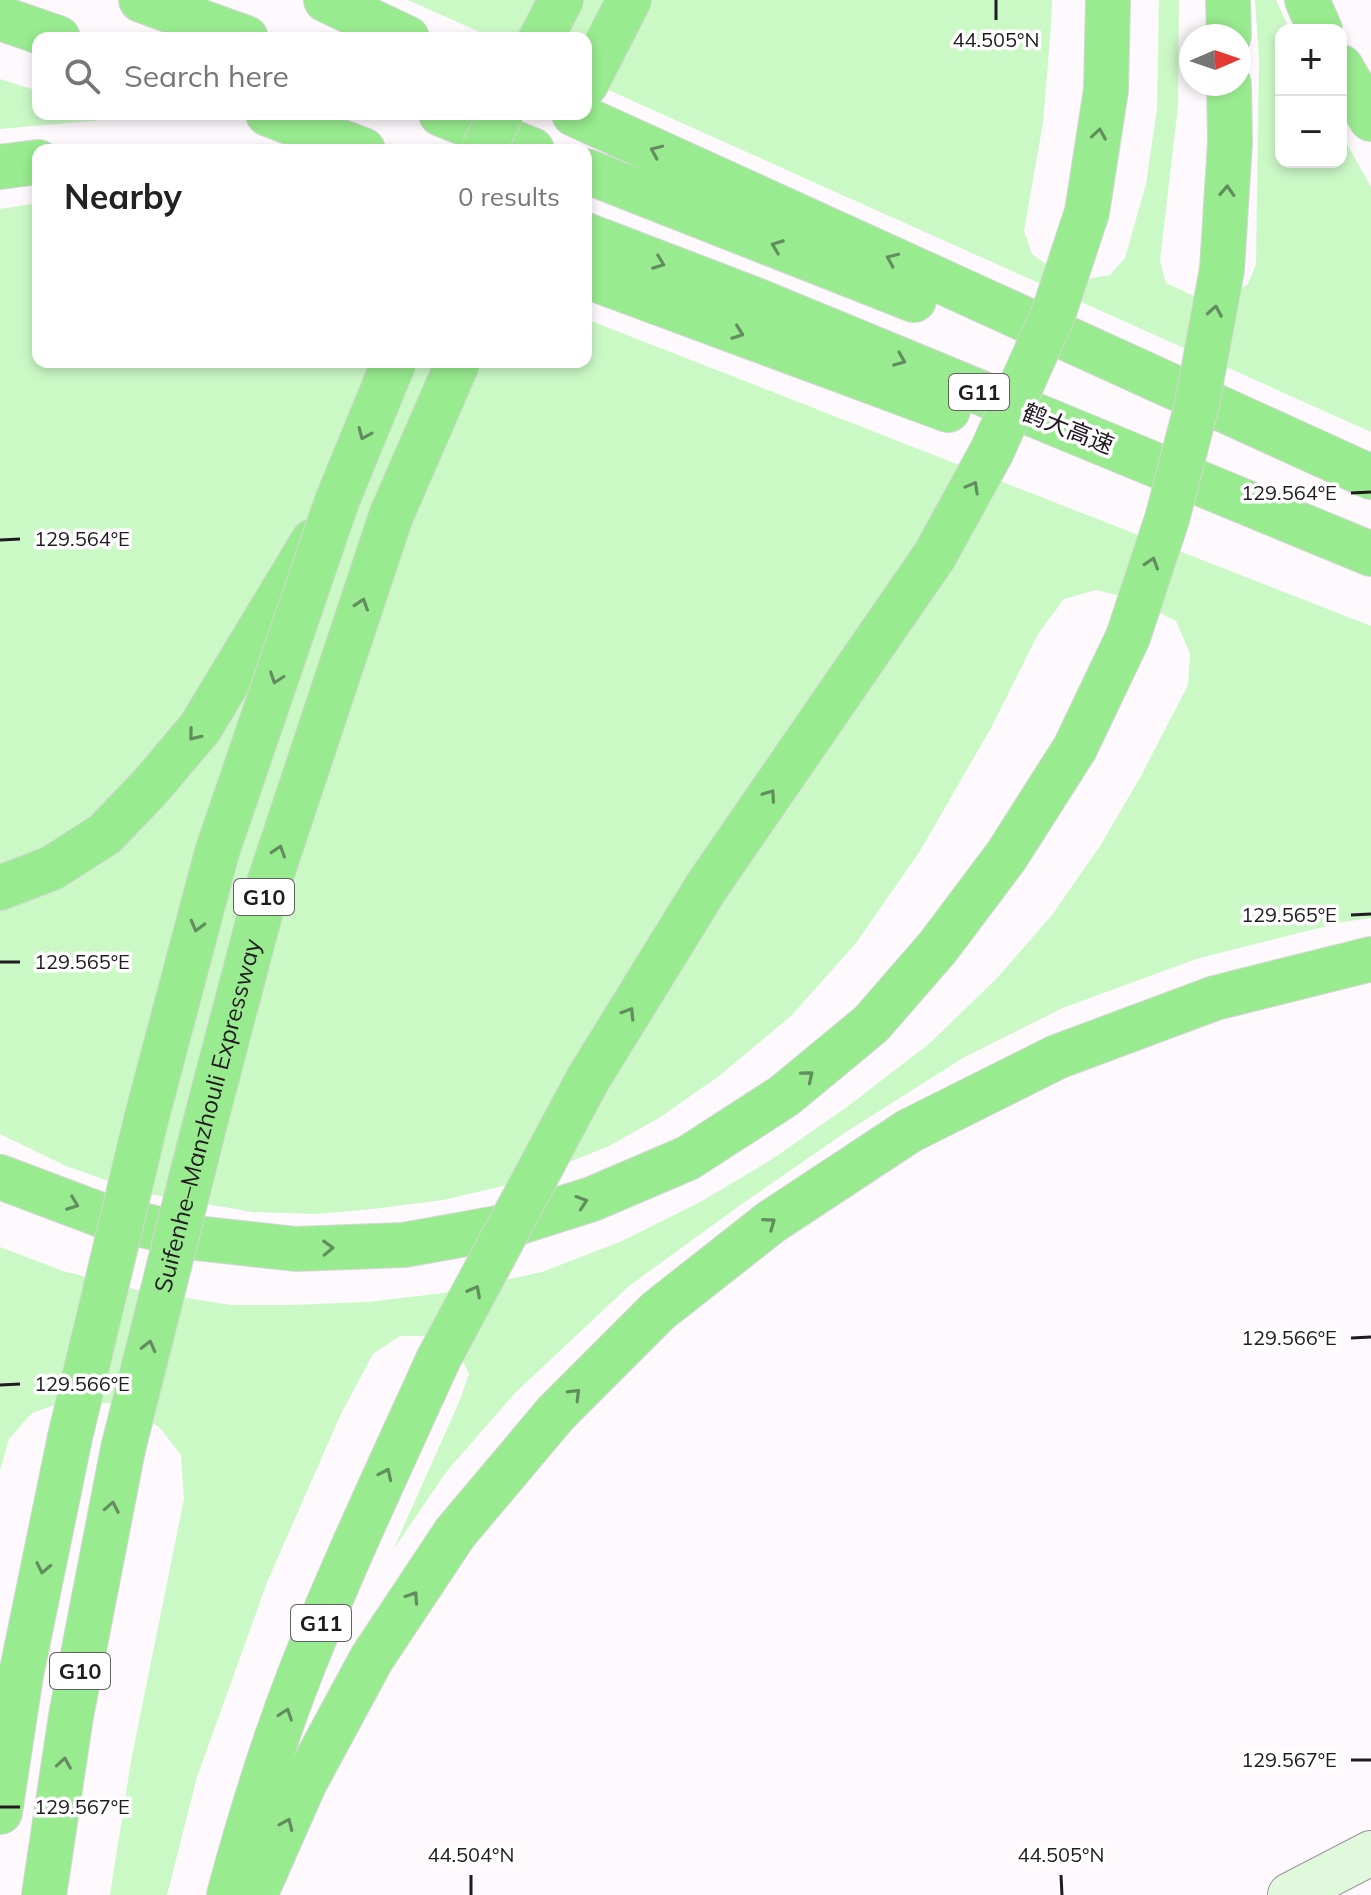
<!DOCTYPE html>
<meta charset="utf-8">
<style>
body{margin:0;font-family:Mulish,"Noto Sans SC",sans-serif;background:#f6f6f6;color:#222}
.controls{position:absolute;right:24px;top:24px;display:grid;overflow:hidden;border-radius:16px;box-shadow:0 4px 12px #0003}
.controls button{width:72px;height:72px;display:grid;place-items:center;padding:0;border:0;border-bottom:2px solid #e0e0e0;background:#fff;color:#222;font:40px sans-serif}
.compass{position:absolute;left:1179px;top:24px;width:72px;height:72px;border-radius:50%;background:#fff;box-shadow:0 4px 12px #0003;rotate:88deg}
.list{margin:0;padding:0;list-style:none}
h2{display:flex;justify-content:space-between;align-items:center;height:104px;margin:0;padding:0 32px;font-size:34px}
h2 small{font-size:26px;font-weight:400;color:#767676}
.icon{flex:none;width:44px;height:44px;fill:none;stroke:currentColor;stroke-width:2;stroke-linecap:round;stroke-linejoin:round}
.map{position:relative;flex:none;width:1371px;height:1895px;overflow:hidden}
.search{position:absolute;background:#fff;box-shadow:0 4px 12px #0003;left:32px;top:32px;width:560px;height:88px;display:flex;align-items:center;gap:20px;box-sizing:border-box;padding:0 28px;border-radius:16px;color:#767676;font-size:30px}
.panel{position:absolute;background:#fff;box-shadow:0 4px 12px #0003;left:32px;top:144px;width:560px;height:224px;border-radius:16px}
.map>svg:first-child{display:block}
.green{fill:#cbf9c6}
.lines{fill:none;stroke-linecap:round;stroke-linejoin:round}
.secondary-casing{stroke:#9e8fa0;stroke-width:46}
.highway-casing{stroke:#d7d6d7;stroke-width:46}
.secondary{stroke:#e0f9dd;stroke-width:44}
.highway{stroke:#98eb8f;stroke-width:44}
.highway-bridge-casing{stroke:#d7d6d7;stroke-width:46;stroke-linecap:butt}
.highway-bridge{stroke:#98eb8f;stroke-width:44}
.oneway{stroke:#628d5e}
.ticks{fill:none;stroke:#211b21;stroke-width:3}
.labels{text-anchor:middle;stroke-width:7;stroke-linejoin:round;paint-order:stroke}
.shield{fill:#fff;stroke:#645f64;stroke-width:2}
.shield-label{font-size:22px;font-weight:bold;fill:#211b21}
.street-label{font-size:24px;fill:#211b21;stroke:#fff}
.ticks-label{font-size:20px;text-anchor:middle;fill:#211b21;stroke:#fff;stroke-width:7;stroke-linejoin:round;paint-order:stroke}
</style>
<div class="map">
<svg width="1371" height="1895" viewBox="0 0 1371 1895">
<rect width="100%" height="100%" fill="#fdf9fd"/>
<path class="green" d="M408 0H1052L1051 26 1043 123 1024 231 1032 254 1050 267 1086 279 1110 275 1125 258 1146 184 1157 109 1159 0H1179L1178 106 1160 261 1166 283 1192 295 1224 299 1248 284 1256 264 1259 59 1255 0H1276L1290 30H1281V162H1341V133L1371 187V432L586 80V38H493Z
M0 79 38 91V114H113L125 118 0 129Z
M38 203V362H586V319L1371 626V918L1343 922 1196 959 1063 1008 963 1058 846 1132 739 1206 629 1286 516 1392 447 1471 393 1550 460 1400 469 1374 459 1354 430 1336H400L373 1354 341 1414 268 1580 197 1777 167 1895H110L131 1761 184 1499 181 1455 159 1427 120 1404 66 1401 32 1413 9 1439 0 1471V1247L63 1271 142 1291 231 1305H290L368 1302 443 1293 542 1272 622 1241 700 1202 768 1162 851 1104 930 1043 997 978 1052 915 1100 846 1141 776 1188 685 1190 654 1176 621 1129 598 1096 590 1064 599 1038 634 991 728 920 851 856 943 792 1015 719 1076 659 1118 607 1147 516 1183 443 1200 373 1209 315 1214 252 1212 143 1193 66 1166 0 1134V209Z"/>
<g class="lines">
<g class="secondary-casing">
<path id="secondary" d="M1290 1895 1371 1853"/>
</g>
<g class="highway-casing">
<path id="highway" d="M141 0 246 38
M326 0 407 38
M1228 0 1229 36
M1307 0 1320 30
M0 18 58 38
M541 38 561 0
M1341 67 1371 119
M586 84 629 0
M268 114 363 150
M441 114 532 150
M574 114 1371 477
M0 167 38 162
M586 171 914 300
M1087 212 1106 90 1108 0
M586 235 756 300 1371 554
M1222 269 1230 142 1229 84
M586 276 948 410
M0 888 52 868 105 834 151 786 200 728 313 541
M588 1079 707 886 935 555
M0 1177 101 1215 196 1238 296 1249 404 1245 504 1227 592 1199 688 1158 784 1096 871 1024 938 947 1007 855 1075 748 1128 637
M0 1812 21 1675 70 1437
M44 1895 71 1716 123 1449
M229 1895C249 1821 272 1746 300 1674 342 1567 391 1464 438 1360
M255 1895 305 1782 372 1658 455 1533 556 1413 658 1311 771 1222 909 1131 1057 1057 1215 998 1371 959"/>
</g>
<use href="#secondary" class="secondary"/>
<use href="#highway" class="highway"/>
<g class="highway-bridge-casing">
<g id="highway-bridge">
<path d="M483 150 501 114"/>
<path d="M935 555 992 451 1054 312 1087 212"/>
<path d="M1128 637 1167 519 1197 404 1222 269"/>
<path d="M438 1360 588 1079"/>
<path d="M70 1437 147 1116 217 852 337 501 394 362"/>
<path id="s1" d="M123 1449 204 1127 265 895 391 516 458 362"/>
</g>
</g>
<use href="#highway-bridge" class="highway-bridge"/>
</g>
<defs><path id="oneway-chevron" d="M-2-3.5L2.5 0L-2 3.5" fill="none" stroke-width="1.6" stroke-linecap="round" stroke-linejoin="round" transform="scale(2)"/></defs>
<g class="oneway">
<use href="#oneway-chevron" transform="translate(1099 134) rotate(-81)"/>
<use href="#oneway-chevron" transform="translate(656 151) rotate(-156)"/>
<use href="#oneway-chevron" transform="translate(1227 191) rotate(-87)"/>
<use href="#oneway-chevron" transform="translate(777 246) rotate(-159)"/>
<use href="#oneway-chevron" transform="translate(892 259) rotate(-156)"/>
<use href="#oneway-chevron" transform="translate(659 263) rotate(21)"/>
<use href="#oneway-chevron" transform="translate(1215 311) rotate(-80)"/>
<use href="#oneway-chevron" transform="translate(738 333) rotate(20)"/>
<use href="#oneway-chevron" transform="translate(900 360) rotate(22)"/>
<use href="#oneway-chevron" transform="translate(364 434) rotate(113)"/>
<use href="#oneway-chevron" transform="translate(973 487) rotate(-61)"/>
<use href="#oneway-chevron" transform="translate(1152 563) rotate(-72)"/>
<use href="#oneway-chevron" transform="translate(362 604) rotate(-72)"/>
<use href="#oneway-chevron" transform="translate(276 678) rotate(109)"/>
<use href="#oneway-chevron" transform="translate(194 735) rotate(129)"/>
<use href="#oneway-chevron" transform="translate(770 795) rotate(-55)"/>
<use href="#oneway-chevron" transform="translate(279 851) rotate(-72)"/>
<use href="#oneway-chevron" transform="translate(197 926) rotate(105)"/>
<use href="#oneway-chevron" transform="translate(629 1013) rotate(-58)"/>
<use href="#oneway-chevron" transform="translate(808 1076) rotate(-40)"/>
<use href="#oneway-chevron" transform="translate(582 1202) rotate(-18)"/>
<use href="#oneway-chevron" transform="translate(73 1204) rotate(21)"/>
<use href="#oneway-chevron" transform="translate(770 1223) rotate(-36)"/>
<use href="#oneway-chevron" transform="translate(328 1248) rotate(-2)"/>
<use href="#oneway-chevron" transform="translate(475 1291) rotate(-62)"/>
<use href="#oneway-chevron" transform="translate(149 1346) rotate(-76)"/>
<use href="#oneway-chevron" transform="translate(575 1394) rotate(-45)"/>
<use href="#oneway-chevron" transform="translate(386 1474) rotate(-65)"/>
<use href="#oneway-chevron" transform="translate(112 1507) rotate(-79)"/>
<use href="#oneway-chevron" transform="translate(43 1568) rotate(102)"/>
<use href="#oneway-chevron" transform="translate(413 1597) rotate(-56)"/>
<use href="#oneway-chevron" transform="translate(286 1714) rotate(-71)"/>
<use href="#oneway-chevron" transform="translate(64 1763) rotate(-81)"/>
<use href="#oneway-chevron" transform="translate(287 1824) rotate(-66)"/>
</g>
<path class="ticks" d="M996 0V20M1351 493 1371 492M0 540 20 539M1351 915 1371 914M0 962H20M1351 1338 1371 1337M0 1385 20 1384M1351 1760H1371M0 1807H20M471 1875V1895M1061 1875 1062 1895"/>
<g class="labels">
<g class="shield">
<rect x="949" y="374" width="60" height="36" rx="6"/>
<rect x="234" y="879" width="60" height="36" rx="6"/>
<rect x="291" y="1605" width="60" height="36" rx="6"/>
<rect x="50" y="1653" width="60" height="36" rx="6"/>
</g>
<g class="shield-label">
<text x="979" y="400">G11</text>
<text x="264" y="905">G10</text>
<text x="321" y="1631">G11</text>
<text x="80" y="1679">G10</text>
</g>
<g class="street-label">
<text transform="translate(1068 429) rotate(22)" y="8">鹤大高速</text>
<text dy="8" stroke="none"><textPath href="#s1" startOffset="344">Suifenhe–Manzhouli Expressway</textPath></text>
</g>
</g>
<g class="ticks-label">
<text x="996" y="47">44.505°N</text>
<text x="1289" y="500">129.564°E</text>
<text x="82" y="546">129.564°E</text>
<text x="1289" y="922">129.565°E</text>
<text x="82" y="969">129.565°E</text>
<text x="1289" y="1345">129.566°E</text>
<text x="82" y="1391">129.566°E</text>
<text x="1289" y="1767">129.567°E</text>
<text x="82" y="1814">129.567°E</text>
<text x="471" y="1862">44.504°N</text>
<text x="1061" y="1862">44.505°N</text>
</g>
</svg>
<div class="controls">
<button>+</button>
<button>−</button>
</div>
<svg class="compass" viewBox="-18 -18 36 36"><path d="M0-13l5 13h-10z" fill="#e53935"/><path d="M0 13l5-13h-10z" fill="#767676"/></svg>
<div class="search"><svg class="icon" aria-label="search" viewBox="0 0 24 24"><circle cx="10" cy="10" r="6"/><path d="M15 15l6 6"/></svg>Search here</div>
<section class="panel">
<h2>Nearby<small>0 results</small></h2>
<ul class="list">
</ul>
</section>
</div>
